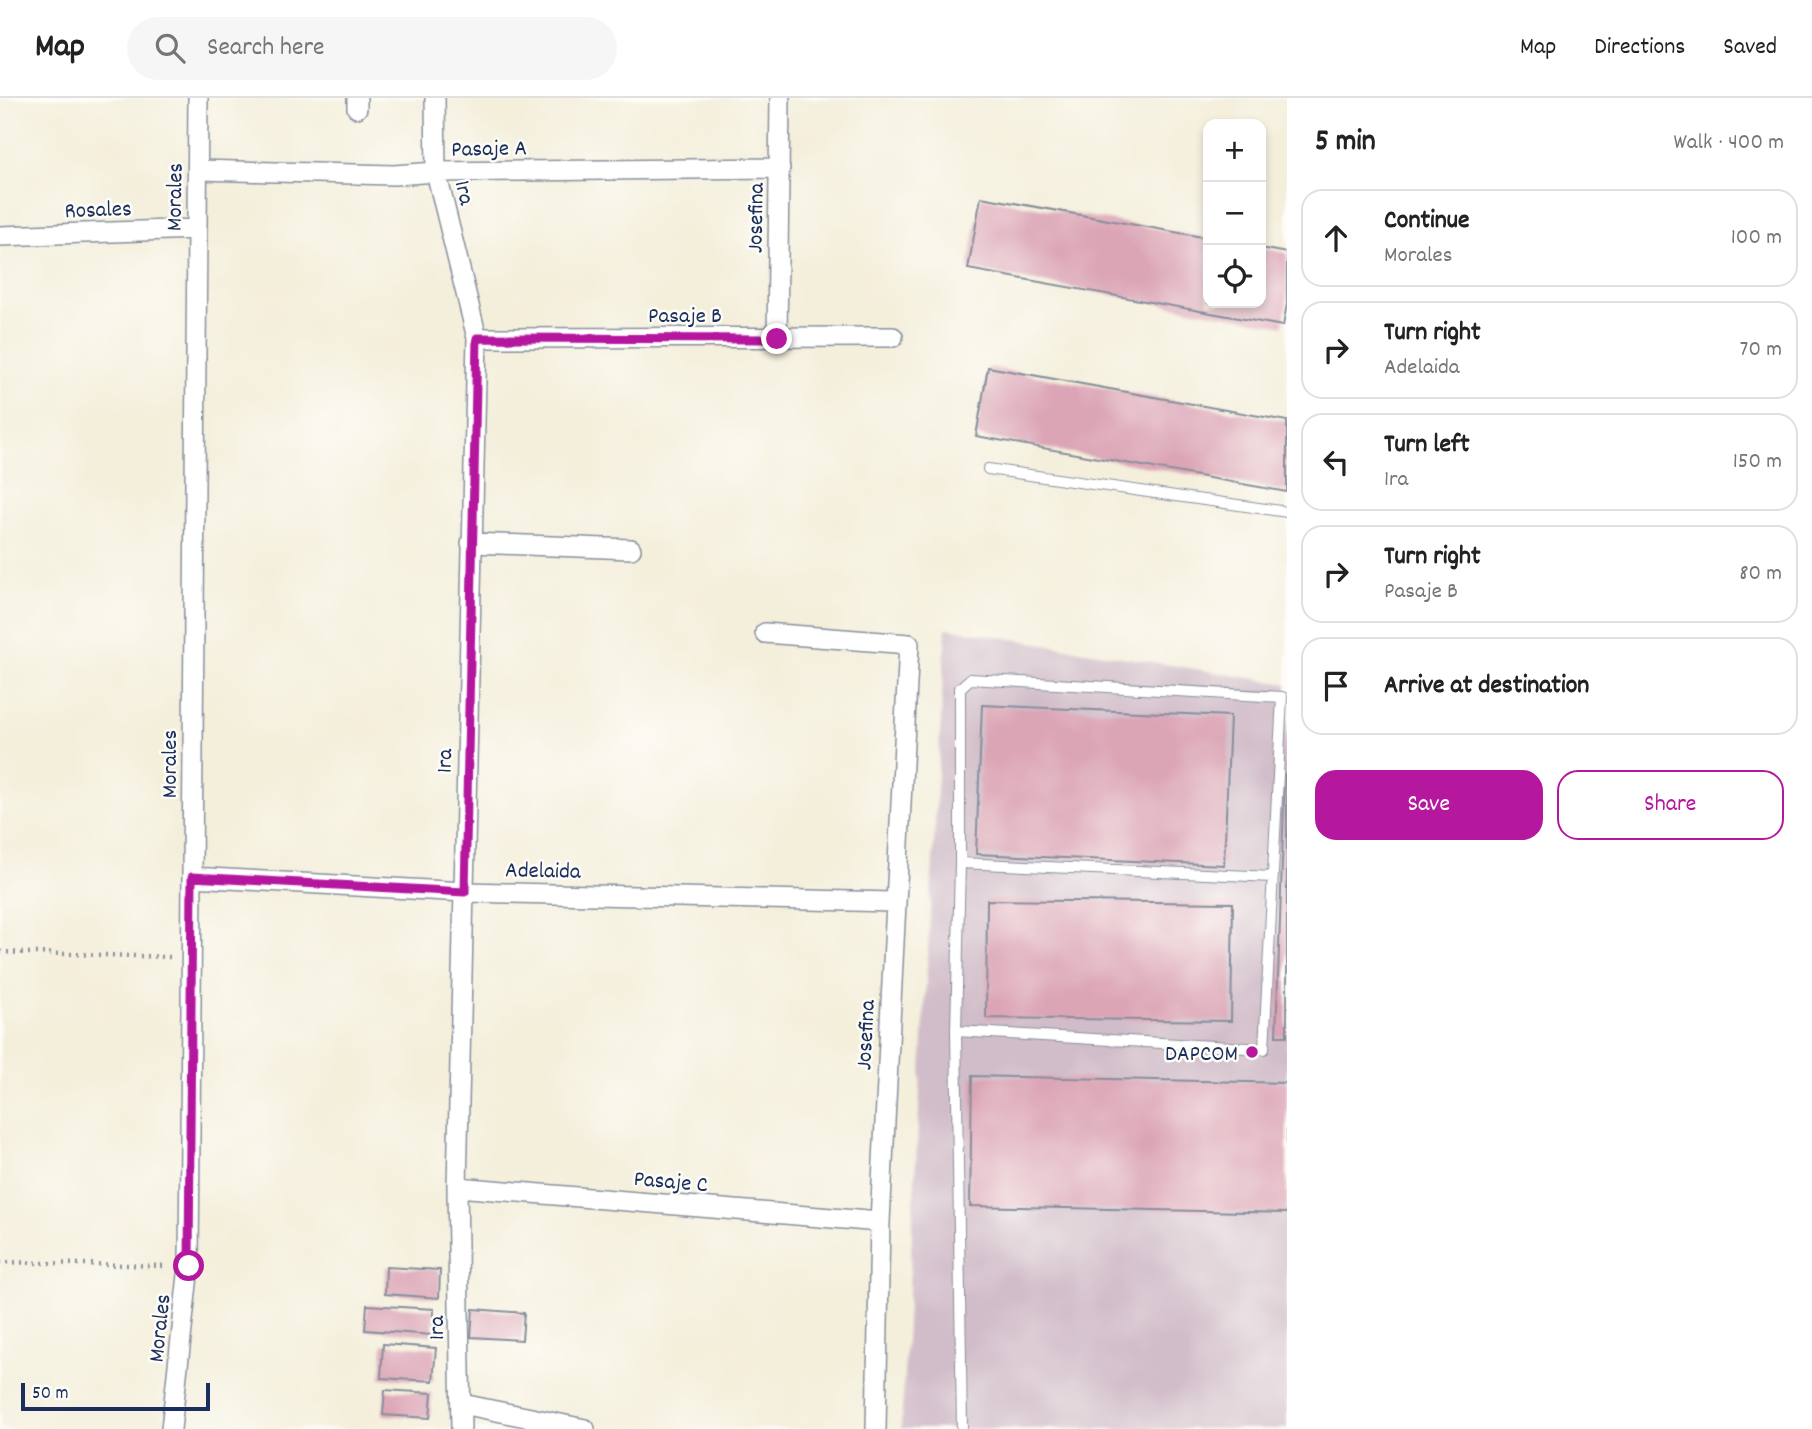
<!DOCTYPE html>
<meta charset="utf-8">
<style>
body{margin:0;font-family:Dekko,sans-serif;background:#f6f6f6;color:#222}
.controls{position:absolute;right:21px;top:21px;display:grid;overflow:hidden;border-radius:14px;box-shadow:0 4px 10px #0003}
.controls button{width:63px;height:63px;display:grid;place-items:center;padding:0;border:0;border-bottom:2px solid #e0e0e0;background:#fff;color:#222;font:35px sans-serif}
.scale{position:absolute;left:21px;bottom:18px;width:189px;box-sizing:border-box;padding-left:7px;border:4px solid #1b2f5e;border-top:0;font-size:19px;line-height:24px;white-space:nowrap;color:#1b2f5e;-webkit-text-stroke:5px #fdfcf7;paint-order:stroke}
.stop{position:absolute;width:21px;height:21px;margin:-16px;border:5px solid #b5179e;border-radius:50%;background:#fff}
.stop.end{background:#b5179e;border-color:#fff;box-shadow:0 2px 7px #0008}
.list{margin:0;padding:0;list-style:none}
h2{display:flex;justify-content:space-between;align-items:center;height:91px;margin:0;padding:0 28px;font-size:30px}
h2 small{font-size:23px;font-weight:400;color:#767676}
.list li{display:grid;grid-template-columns:46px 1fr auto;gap:21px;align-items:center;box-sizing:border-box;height:98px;margin:0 14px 14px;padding:0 14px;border:2px solid #e0e0e0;border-radius:21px}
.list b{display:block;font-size:26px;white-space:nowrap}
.list p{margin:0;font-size:23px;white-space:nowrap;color:#767676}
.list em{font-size:23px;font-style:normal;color:#767676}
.actions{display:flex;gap:14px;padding:21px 28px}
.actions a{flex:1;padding:16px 0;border:2px solid #b5179e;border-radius:21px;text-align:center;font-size:24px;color:#b5179e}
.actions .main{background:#b5179e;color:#fff}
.icon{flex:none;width:38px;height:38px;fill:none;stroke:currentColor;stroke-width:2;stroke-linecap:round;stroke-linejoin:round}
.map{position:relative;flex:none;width:1287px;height:1331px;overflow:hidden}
header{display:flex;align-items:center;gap:42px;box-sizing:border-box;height:98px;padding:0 35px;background:#fff;border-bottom:2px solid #e0e0e0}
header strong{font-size:33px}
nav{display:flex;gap:38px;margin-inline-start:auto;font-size:24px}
.search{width:490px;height:63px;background:#f6f6f6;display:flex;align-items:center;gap:18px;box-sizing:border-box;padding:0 24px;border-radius:38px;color:#767676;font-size:26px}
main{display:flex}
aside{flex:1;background:#fff}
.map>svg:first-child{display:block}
.industrial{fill:#d1bdc9}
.building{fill:#dca5b6}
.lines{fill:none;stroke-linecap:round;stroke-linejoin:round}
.lane-casing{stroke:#888f9c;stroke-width:12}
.street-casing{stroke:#888f9c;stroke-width:22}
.path{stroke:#888f9c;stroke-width:4.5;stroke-dasharray:2 5;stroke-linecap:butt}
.lane{stroke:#fff;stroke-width:10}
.street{stroke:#fff;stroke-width:19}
.route{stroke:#b5179e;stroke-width:9}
.poi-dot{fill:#b5179e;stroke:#fdfcf7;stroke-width:2.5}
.labels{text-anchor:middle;stroke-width:5;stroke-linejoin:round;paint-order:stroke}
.street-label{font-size:23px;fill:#1b2f5e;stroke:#fdfcf7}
.poi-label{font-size:23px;fill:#1b2f5e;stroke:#fdfcf7;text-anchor:end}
</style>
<header>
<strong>Map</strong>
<div class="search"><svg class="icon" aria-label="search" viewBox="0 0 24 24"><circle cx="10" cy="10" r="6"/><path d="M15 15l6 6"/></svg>Search here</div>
<nav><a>Map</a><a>Directions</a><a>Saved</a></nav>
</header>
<main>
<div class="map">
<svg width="1287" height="1331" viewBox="0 0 1287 1331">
<rect width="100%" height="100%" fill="#fdfcf7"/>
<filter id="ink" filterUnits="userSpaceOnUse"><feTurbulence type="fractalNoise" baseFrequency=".0143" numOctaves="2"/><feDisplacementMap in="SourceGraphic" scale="14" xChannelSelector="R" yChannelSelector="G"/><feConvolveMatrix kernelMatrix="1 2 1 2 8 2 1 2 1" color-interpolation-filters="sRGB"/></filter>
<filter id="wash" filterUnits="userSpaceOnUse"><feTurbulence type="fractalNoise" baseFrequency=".00686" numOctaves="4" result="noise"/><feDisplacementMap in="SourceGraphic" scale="28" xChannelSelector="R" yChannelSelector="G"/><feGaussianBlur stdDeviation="1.57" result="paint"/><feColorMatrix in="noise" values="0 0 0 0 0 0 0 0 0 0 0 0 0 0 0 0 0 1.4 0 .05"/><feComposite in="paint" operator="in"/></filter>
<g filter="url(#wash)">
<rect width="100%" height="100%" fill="#f4efdb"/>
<path class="industrial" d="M946 530 1287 586V1331H901Z"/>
<g id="blocks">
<path class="building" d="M981 99 1208 140V205H1261V150L1287 155V206L1283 228 968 171Z
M988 269 1287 323V394L976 338Z
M982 607 1230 618 1224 767 976 756Z
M1285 676H1287V938H1276Z
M987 802 1233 805 1231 923 986 920Z
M972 978 1287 985V1115L970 1108Z
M386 1169 440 1172 439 1200 385 1196Z
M367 1207 434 1211 433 1237 365 1232Z
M473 1211 524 1215 522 1242 471 1239Z
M383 1246 436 1250 433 1283 381 1280Z
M385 1292 432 1295 430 1320 383 1317Z"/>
</g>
</g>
<g filter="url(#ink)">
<use href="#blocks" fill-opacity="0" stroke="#888f9c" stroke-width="2"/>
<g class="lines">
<g class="lane-casing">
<path id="lane" d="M988 371 1287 414
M960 765 1273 779
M956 933 1264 951 1282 599 970 581 960 590V765L956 933 962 1331"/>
</g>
<g class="street-casing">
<path id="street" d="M357 0V10
M435 0 436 74 477 240 457 1089 461 1331
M199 72 394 77 436 74 780 70
M0 138 197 131
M477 240 893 239
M777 241 780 0
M471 445 631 451
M765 535 909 546 880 1124 876 1331
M192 779 465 794 894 804
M457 1089 880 1124
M462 1306 585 1331
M171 1331 189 1168 198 0"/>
</g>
<path class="path" d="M0 854 171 859
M0 1164 167 1168"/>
<use href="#lane" class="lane"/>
<use href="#street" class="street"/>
</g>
</g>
<g class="lines" filter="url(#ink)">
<path class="route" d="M189 1168 192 779 465 794 477 240 777 241"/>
</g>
<circle class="poi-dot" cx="1252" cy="954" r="7"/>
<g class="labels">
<g class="street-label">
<text transform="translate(489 49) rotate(-1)" y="8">Pasaje A</text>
<text transform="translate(466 94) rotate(76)" y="8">1ra</text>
<text transform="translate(173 99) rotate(-89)" y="8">Morales</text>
<text transform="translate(98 110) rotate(-2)" y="8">Rosales</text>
<text transform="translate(754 120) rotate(-89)" y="8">Josefina</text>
<text x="685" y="224">Pasaje B</text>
<text transform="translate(443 663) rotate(-89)" y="8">1ra</text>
<text transform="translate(168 666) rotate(-90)" y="8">Morales</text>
<text transform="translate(543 771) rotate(1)" y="8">Adelaida</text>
<text transform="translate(864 937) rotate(-87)" y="8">Josefina</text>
<text transform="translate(671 1082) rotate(5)" y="8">Pasaje C</text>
<text transform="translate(158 1230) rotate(-84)" y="8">Morales</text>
<text transform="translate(435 1230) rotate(-91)" y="8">1ra</text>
</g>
<g class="poi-label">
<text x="1238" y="962">DAPCOM</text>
</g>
</g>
</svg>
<div class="controls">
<button>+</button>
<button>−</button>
<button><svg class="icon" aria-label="locate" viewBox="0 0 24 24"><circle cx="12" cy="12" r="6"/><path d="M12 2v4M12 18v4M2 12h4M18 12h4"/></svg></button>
</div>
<div class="scale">50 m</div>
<div class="stop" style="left:189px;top:1168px"></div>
<div class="stop end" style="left:777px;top:241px"></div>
</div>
<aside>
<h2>5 min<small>Walk · 400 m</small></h2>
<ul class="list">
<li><svg class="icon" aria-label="ahead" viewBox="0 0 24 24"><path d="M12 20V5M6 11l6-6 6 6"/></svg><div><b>Continue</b><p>Morales</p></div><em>100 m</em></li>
<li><svg class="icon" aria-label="right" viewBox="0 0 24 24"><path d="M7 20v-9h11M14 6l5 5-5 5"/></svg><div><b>Turn right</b><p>Adelaida</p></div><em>70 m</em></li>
<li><svg class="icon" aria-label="left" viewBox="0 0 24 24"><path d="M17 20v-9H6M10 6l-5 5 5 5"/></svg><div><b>Turn left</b><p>1ra</p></div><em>150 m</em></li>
<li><svg class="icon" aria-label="right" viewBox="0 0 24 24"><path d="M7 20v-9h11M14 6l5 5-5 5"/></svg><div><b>Turn right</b><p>Pasaje B</p></div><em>80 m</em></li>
<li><svg class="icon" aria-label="arrive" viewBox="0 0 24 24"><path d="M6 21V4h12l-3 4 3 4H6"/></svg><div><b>Arrive at destination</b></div></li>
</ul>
<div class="actions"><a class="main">Save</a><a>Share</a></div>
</aside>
</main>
